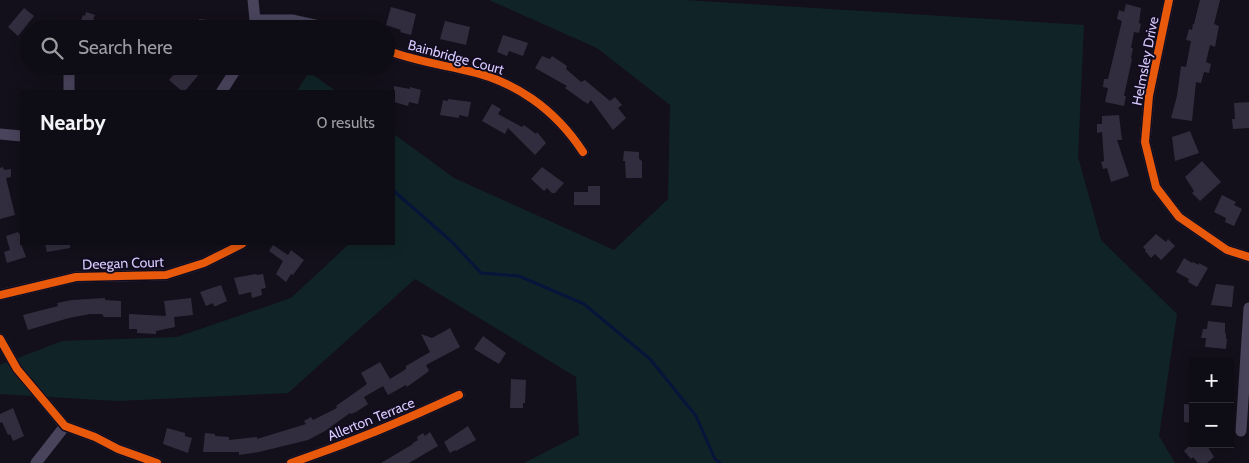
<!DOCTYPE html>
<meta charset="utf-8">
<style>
body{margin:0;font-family:Cabin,sans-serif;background:#1c1a22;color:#f1f3f6}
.controls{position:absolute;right:15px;bottom:15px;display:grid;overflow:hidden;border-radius:0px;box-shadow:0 2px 12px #0003}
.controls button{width:45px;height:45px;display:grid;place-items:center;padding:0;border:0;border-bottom:1px solid #2e2c34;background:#0e0c14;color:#f1f3f6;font:25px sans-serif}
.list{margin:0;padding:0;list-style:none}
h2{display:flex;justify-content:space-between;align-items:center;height:65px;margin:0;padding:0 20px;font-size:21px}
h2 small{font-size:16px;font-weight:400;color:#9b9ba0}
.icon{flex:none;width:28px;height:28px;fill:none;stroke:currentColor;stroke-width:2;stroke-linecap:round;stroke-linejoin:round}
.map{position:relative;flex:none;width:1249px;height:463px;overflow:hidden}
.search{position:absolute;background:#0e0c14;box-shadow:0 2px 12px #0003;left:20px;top:20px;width:375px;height:55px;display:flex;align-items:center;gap:12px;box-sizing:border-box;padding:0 18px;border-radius:28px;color:#9b9ba0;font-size:19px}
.panel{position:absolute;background:#0e0c14;box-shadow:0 2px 12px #0003;left:20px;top:90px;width:375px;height:155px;border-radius:0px}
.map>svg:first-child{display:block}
.green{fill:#102428}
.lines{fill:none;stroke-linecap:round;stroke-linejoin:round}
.stream{stroke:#08143a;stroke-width:3}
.building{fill:#322d3e}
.minor{stroke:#49445c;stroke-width:11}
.cycleway-casing{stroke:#120c1f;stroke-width:11}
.cycleway{stroke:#e8590c;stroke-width:8}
.labels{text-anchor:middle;stroke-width:4;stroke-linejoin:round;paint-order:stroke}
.street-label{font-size:14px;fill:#d7caff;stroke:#120c1f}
</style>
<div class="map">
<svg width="1249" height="463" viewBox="0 0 1249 463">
<rect width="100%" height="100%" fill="#13101b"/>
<path class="green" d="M489 0H685L1084 25 1078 157 1101 240 1177 314 1159 436 1175 463H524L579 435 576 377 415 279 288 393 117 401 0 394V365L62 341 177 337 291 298 349 244H394V134L454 178 614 250 668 199 670 105 597 48Z
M309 72 336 91H297Z"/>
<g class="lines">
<path class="stream" d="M394 191 452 242 481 273 519 276 584 304 650 359 696 416 715 459 720 463"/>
</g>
<path class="building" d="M1200 0H1220L1214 24 1219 26 1215 47 1210 45 1206 62 1211 64 1209 73 1204 72 1201 83 1196 82 1192 121 1171 118 1177 96 1181 66 1186 67 1191 41 1186 40 1189 29 1192 30 1193 24H1194Z
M1126 4 1141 8 1139 23 1141 24 1139 33 1134 32 1131 48H1133L1131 58 1132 59 1124 96H1126L1124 106 1105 102 1108 88 1103 87 1104 79H1108L1122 21 1117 19 1119 10 1124 12Z
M391 7 416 14 411 35 400 32 401 30 386 25Z
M24 8 34 16 18 36 8 27Z
M86 12 95 15 93 19 115 29H78L83 15 85 16Z
M199 19 218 21 217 29H198Z
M445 21 470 27 466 45 440 39Z
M503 35 528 43 523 56 509 51 507 56 497 52Z
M542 56 550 59 552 56 567 66 566 69 581 82 585 80 610 101 615 97 622 105 618 108 626 118 613 130 591 100 588 104 583 101 565 88 567 86 535 68Z
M181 66H194L201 72 185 91H182L169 80Z
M394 86 410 89V87L421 90 418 104 409 102 408 106 394 102Z
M448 99 471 102 468 117 459 115V118L440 115 443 100 448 101Z
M1249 102V128L1233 129 1232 119H1235L1234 103Z
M492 104 501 109 498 114 522 127 524 125 536 134 537 132 546 143 535 155 508 128 505 134 482 121Z
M1119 115 1122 140H1117L1129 176 1111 182 1107 168 1103 169 1101 162 1104 161 1102 132 1097 133V124H1102V116Z
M1190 131 1199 153 1175 161 1172 137Z
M624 151 639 152V159L642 161V178H626L625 161H623Z
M1202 161 1221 182 1200 201 1192 193 1194 191 1185 177Z
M3 167 4 170 11 169V177L6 178 15 215 0 219V168Z
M542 167 564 183 555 193H552L547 188 544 191 531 179Z
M588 186H600V205H574V192H588Z
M1222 195 1236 202 1234 205 1242 209 1234 226 1225 222 1226 218 1214 212Z
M18 232 19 234H21V244L26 257 7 263 4 252 10 250 6 236Z
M1156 234 1166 242 1168 239 1175 246 1161 260 1155 254 1151 258 1145 251 1146 250 1143 247Z
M45 244H70V248L47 252Z
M273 245 288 255 291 250 304 260 293 275 291 274 286 282 276 274 283 261 269 251Z
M1184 258 1192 263 1193 262 1199 265V263L1208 268 1197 287 1188 282 1189 279 1176 272Z
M256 274 257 275 263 274 266 288 261 289 262 295 252 298 251 292 239 295 234 278Z
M1216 284 1234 286 1232 307 1211 305Z
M221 285 227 301 216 306H214L213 303 206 306 200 292Z
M105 298V300L121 301V317H104L102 314H90L69 318 28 330 23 315 58 306 57 303 72 300Z
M191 298 193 315 174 317 175 327 156 331V334L137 333V329H129V314L166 316 164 301Z
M1208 321 1225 323V333L1226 334V339H1227L1226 349 1205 347 1206 338H1201L1203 329H1207Z
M450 328 460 347 426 365 429 371 407 387 406 385 388 395 383 386 364 397 368 404 356 412 351 414 350 413 325 431 308 440 259 452 239 455V452H203L205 433 215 434V436L229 437V440L257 437V439L306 424 304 421 311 417 313 420 337 408 336 406 367 384 361 373 380 362 390 379 406 369V366L430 352 421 334 432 338Z
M483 336 506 353 499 364 474 349Z
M511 379 526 380 525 403H523V408H510Z
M1184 404 1193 405V423L1184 422Z
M13 408 24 436 13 441 10 434 8 435 2 422 0 423V414Z
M468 426 476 440 456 451 455 450 450 453 444 442Z
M167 428 185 433V436L192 438 188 453 163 444Z
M430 432 438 446 409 463H381L413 444V443L418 440 417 437 423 433 425 436Z
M1191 444H1206L1214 457 1207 463H1198L1193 457 1191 459 1184 451Z"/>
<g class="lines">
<path class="minor" d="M253 0 255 20 253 29
M1169 0 1149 96 1145 142 1156 187 1179 217 1227 250 1249 257
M255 20H293L334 29
M386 50C412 60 437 64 464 70 514 80 555 109 583 152
M69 91V73
M222 91 238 66
M0 134 21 136
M0 295 76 277 166 275 204 263 242 244
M0 339 17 369 65 426 95 437 118 449 157 463
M1241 431 1249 308
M36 463 65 426
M291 463C350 443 403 421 459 395"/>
<g class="cycleway-casing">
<path id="cycleway" d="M1169 0 1149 96 1145 142 1156 187 1179 217 1227 250 1249 257
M386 50C412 60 437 64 464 70 514 80 555 109 583 152
M0 295 76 277 166 275 204 263 242 244
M0 339 17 369 65 426 95 437 118 449 157 463
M291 463C350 443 403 421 459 395"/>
</g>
<use href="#cycleway" class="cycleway"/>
</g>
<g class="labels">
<g class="street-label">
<text transform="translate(456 57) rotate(15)" y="5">Bainbridge Court</text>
<text transform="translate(1145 61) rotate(-79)" y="5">Helmsley Drive</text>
<text transform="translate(123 263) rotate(-2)" y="5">Deegan Court</text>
<text transform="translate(371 419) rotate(-22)" y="5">Allerton Terrace</text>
</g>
</g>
</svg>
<div class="controls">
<button>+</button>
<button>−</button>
</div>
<div class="search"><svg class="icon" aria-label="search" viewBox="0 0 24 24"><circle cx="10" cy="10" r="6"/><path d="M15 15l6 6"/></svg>Search here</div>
<section class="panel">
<h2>Nearby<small>0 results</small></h2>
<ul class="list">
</ul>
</section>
</div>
